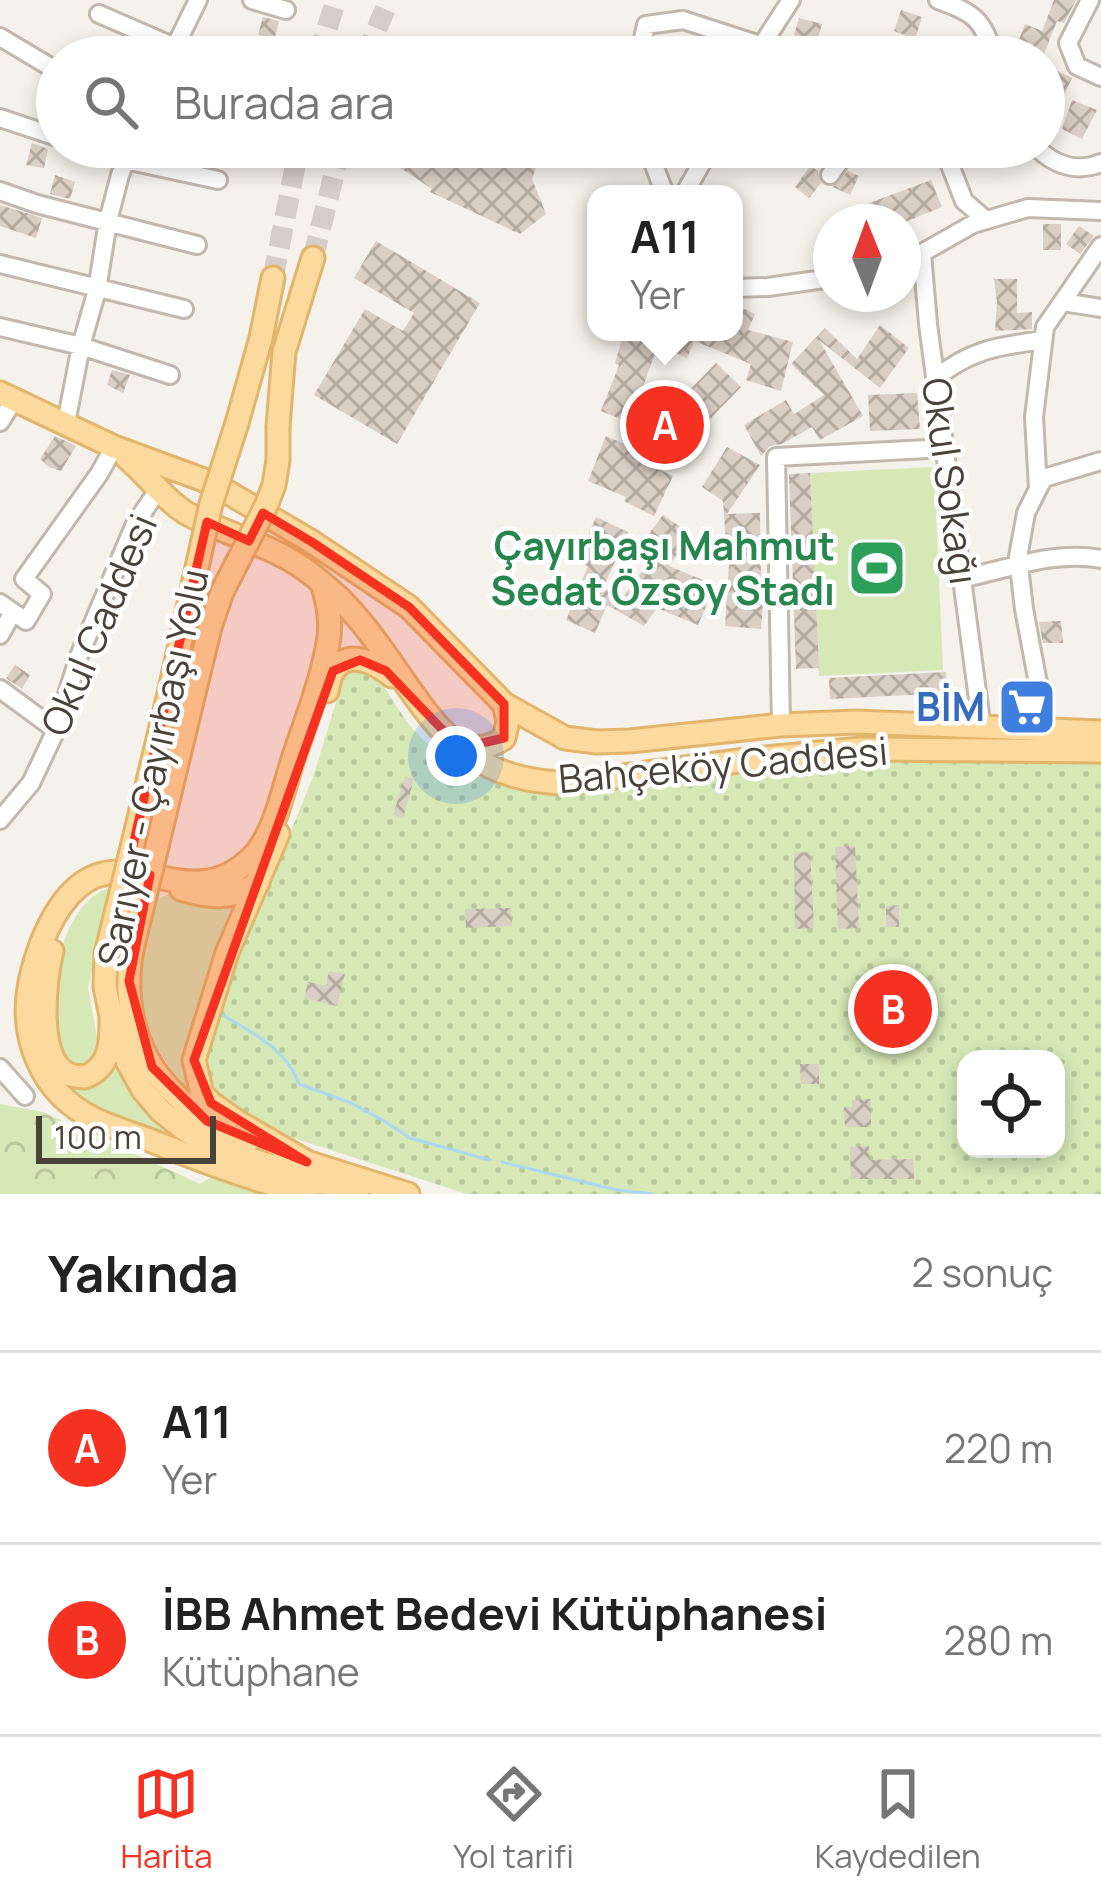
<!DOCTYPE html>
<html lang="tr">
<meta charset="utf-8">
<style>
body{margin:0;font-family:Manrope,sans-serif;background:#f6f6f6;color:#222}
.controls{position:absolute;right:36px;bottom:36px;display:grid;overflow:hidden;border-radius:24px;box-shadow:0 6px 18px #0003}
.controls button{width:108px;height:108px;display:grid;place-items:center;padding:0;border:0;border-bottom:3px solid #e0e0e0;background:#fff;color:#222;font:60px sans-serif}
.compass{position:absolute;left:813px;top:204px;width:108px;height:108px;border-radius:50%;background:#fff;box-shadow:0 6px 18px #0003;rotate:359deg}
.scale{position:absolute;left:36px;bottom:30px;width:180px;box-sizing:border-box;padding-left:12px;border:6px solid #494239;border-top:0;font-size:33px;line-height:42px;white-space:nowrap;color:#494239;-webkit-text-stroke:9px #fff;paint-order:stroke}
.you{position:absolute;left:456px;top:756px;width:42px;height:42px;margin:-30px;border:9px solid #fff;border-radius:50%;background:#1a73e8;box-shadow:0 0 0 18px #1a73e833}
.badge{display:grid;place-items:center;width:78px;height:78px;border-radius:50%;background:#f53122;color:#fff;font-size:39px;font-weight:700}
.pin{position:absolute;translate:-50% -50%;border:6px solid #fff;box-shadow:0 3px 12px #0006}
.popup{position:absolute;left:587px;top:185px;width:156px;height:156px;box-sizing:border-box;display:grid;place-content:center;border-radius:24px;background:#fff;filter:drop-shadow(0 3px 9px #0005);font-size:39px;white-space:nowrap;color:#767676}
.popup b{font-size:45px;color:#222}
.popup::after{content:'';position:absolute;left:50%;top:100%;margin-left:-24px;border:24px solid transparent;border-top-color:#fff}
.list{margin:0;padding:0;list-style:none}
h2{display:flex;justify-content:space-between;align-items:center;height:156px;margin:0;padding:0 48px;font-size:51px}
h2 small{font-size:39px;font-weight:400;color:#767676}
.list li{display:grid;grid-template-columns:78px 1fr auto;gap:36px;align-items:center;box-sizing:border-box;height:192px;padding:0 48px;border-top:3px solid #e0e0e0}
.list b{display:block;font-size:45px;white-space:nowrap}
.list p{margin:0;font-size:39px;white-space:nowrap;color:#767676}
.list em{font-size:39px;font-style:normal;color:#767676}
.icon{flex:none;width:66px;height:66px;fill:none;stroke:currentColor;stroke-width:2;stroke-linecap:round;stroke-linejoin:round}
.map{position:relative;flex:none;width:1101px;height:1194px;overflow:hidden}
.search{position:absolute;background:#fff;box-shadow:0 6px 18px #0003;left:36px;right:36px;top:36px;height:132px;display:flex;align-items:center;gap:30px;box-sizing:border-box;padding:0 42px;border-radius:66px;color:#767676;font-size:45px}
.sheet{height:540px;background:#fff}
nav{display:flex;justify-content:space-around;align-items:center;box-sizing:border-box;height:168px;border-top:3px solid #e0e0e0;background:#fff;font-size:33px;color:#767676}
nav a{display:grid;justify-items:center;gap:6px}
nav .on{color:#f53122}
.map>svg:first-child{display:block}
.grass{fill:#d5e8b5}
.forest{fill:url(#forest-crowns)}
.garden{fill:url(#garden-dots);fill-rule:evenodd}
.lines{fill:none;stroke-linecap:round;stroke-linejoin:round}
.stream{stroke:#aad8f0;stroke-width:3}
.building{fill:url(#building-cross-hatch)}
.major-tunnel{stroke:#d3cec7;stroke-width:21;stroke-dasharray:21 10;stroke-linecap:butt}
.minor-casing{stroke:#c1b8ae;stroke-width:22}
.major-casing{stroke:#e2b56c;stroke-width:27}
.minor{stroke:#fff;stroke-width:16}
.major{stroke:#fcda9d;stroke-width:21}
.major-bridge-casing{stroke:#e2b56c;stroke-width:27;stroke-linecap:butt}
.major-bridge{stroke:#fcda9d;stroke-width:21}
.marked{fill:#f53122;fill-opacity:0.2;stroke:#f53122;stroke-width:9;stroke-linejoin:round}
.labels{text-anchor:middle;stroke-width:9;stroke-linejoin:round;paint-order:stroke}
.street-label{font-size:39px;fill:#494239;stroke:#fff}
.leisure-label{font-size:39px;font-weight:bold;fill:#27864d;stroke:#fff;text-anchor:end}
.shop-label{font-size:39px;font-weight:bold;fill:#366cbe;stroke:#fff;text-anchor:end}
</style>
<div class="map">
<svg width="1101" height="1194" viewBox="0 0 1101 1194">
<defs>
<pattern id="forest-crowns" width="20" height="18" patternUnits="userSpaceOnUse" patternTransform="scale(3)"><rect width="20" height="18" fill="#d5e8b5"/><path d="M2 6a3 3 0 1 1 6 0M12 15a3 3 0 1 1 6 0" fill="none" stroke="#b8c89c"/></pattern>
<pattern id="garden-dots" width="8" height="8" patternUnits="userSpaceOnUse" patternTransform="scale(3)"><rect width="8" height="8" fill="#d5e8b5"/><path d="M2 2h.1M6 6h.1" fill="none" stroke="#b8c89c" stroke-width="1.8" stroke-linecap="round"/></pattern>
<pattern id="building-cross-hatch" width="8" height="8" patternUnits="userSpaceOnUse" patternTransform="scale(3)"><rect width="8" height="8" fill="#dacfc4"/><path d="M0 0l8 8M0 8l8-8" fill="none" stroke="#b3aaa0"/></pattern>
</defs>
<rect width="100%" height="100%" fill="#f5f1eb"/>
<path class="grass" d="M934 467 943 670 819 676 810 473Z
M109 888 88 988 99 1049 91 1063 71 1065C37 1024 55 905 109 888Z
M178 890 247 897C223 951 174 1034 189 1093 166 1064 143 1032 138 993 134 963 147 928 155 900Z
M114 1062C137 1105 157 1121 195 1150L103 1114 84 1102 64 1081C88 1086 103 1086 114 1062Z"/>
<path class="forest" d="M0 1104 43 1112 200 1184 217 1174 284 1194H0Z"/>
<path class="garden" d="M358 670 377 675C388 692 399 712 412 728 511 839 652 773 775 762 841 757 909 756 976 753L995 761 1101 764V1194H467L278 1133C246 1117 210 1099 203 1060L237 952 297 817 315 771 342 683 347 674ZM966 1059H1056V1149H966Z"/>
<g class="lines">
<path class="stream" d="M221 1014C252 1033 286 1048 299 1084L351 1103 381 1119 410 1138 490 1160
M502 1162 617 1190 653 1194"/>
</g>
<path class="building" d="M1054 0H1076L1064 23 1057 21 1043 57H1028L1014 52 1025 24 1042 31Z
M901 10 922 17 915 39 894 31Z
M263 17 279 21 274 41 258 35Z
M799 18 822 24 817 42 794 35Z
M1051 68 1072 78 1060 104 1044 97V83Z
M1072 100 1097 110 1082 139 1062 129Z
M32 143 48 149 44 168 26 165Z
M402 147H507L506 150 537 164 532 179 546 214 520 234 430 192 432 189 393 163Z
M810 166 818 171 821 183 809 198 795 187Z
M848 171 859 176 850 195 833 187Z
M55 175 75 182 70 199 50 194Z
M931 180 942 207 905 222H863L856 208Z
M0 205 42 218 36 238 0 226Z
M1043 224H1061V250H1043Z
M1079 226 1094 236 1080 254 1066 244Z
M376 241 480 303 397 444 314 395 365 309 403 331 414 313 354 278Z
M994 279H1017V313L1032 312V329L995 331 997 302Z
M734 304 755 314 748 330 793 342 781 391 746 380 751 364 692 340 694 342 687 358 658 345 630 423 601 411 619 365 615 363 624 332H734Z
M880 325 909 348 880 388 819 340 863 416 820 440 812 427 782 444 770 446 761 456 744 425 786 400 794 414 824 395 791 364 825 328 857 359Z
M716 363 741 387 707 422 701 416 660 455 634 430 670 396 677 403Z
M112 370 130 375 123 393 107 385Z
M917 393 920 429 870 431 868 395Z
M55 436 76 446 61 471 49 467 40 459Z
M606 436 658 458 650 465 673 476 654 516 624 501 626 497 588 481Z
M727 447 760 465 727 514 760 513 761 579H765L761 629 725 626 730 548 727 557 723 501 702 487Z
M810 473 819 668 796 669 789 474Z
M663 515 691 534 669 566 715 585 698 625 657 608 644 626 607 605 595 633 566 620 588 566 577 561 596 517 628 532 603 588 623 597 648 563 637 557 635 552Z
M1061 621 1063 643H1043L1039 622Z
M15 665 30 675 22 689 6 678Z
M946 672 948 693 830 699 829 678Z
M405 776 414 779 403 818 393 815Z
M855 846 859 928 838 929 835 847Z
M810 852 814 928 795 929 794 853Z
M899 905V927H886V906Z
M511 908 512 926 466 928 465 909Z
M329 971 345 974 337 1006 304 998 308 982 326 986Z
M880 984H905L906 1034H882Z
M800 1064H819V1084H801Z
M871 1099V1127H845L844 1107H852V1100Z
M869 1146 870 1160 913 1159 914 1179H851L850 1147Z"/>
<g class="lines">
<path class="major-tunnel" d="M318 57 336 0
M365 57 389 0
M313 258 341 147
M273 278 299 147"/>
<g class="minor-casing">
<path id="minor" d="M252 0 286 10
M938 0C976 14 981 18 995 57
M1090 0 1068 43 1077 66 1101 77
M99 14 175 47 227 57
M0 37 57 71
M172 53 198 0
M639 57 646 25 683 20 760 45
M754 57 791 0
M0 118 57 137
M86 147 125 160 218 180
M647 147 665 194
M943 147 964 201 986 220
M1036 147C1054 165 1077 173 1101 163
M830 175 850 147
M0 191 37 204 197 245
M684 194 711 147
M922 253 973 224 1028 208 1101 211
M903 257 922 253 928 324 982 729
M0 264 184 309
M734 288 768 287 831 278
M1063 302 1101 308
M0 327 81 346 170 375
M936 378C971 349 1000 346 1043 340
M0 422 14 400
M66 423 81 346 97 290 108 221 120 175 131 147
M1038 489 1044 478 1101 461
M964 578C1008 569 1055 550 1101 559
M0 603 26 621 42 594 24 579 99 474 114 447
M0 635 13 612
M0 689 56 730
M781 725 776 457 946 448
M1047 731 1024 609 1018 557 1026 513 1038 489 1034 417 1045 327 1101 246
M0 820 31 783 56 730 79 656 135 524 158 490
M0 1068 25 1096"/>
</g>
<g class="major-casing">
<path id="major" d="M0 393 114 447 212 483 312 542 409 607 504 704 565 738 597 742 630 741 781 725 856 722 1101 732
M237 423 261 338 273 278
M278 426 284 352 313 258
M126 457C148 475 162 498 186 513 226 535 274 545 310 573 322 583 334 592 344 603 420 682 436 783 569 783L754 759 861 749 1101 751
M327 691C329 684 329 676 334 670 349 648 377 664 392 676
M461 748C477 748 491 748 504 738L508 721 504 704
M278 834 227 953 194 1060 202 1094 211 1103 238 1122 307 1162
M181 889C210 898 231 900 258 883
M121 893 106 954 105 987 111 1016 128 1063 143 1090 161 1111 185 1130 217 1148 357 1194
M145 896C139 923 129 952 129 979 127 1060 178 1111 248 1141
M52 951C45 979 36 1056 66 1073 72 1077 79 1076 85 1077 112 1066 111 1041 111 1016
M294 1158 408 1194
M308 1194C258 1182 210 1164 162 1145 140 1136 115 1129 94 1119 41 1093 19 1037 30 982 37 949 53 907 79 886 122 851 173 895 220 878 233 874 248 863 257 852 276 827 283 790 293 759 306 720 323 678 329 637 331 618 328 601 322 584"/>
</g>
<use href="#minor" class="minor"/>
<use href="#major" class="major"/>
<g class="major-bridge-casing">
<path id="major-bridge" d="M121 893 169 694 211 504 237 423
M145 896 210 627 222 592 266 506 274 485 278 460V426"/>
</g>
<use href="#major-bridge" class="major-bridge"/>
</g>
<path class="marked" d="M263 513 312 542 409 607 504 704V738L460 748 386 671 360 660 333 671 194 1060 211 1103 307 1162 207 1121 152 1067 129 981 150 875 127 872 207 522 249 541Z"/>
<defs>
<g id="stadium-square" transform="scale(3)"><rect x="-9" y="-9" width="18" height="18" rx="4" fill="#2e9e5b" stroke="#fff"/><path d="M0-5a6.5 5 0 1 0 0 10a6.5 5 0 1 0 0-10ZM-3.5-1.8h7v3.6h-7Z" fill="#fff"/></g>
<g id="supermarket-square" transform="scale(3)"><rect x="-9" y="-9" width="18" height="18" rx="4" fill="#3f7fe0" stroke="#fff"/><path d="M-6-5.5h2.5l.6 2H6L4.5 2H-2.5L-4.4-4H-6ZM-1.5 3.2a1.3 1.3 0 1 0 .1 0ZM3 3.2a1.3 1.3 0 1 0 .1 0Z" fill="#fff"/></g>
</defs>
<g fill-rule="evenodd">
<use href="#stadium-square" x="877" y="568"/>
<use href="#supermarket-square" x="1027" y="707"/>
</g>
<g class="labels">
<g class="street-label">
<text transform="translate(950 481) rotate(82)" y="14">Okul Sokağı</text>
<text transform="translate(99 625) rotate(-67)" y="14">Okul Caddesi</text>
<text transform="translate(723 765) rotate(-5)" y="14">Bahçeköy Caddesi</text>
<text transform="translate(153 768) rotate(-78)" y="14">Sarıyer - Çayırbaşı Yolu</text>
</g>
<g class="leisure-label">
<text x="835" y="560">Çayırbaşı Mahmut<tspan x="835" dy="45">Sedat Özsoy Stadı</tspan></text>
</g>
<g class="shop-label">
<text x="985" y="721">BİM</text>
</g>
</g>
</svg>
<div class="controls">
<button><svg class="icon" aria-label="locate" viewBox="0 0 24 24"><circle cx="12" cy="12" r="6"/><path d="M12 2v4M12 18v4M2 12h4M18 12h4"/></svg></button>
</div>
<svg class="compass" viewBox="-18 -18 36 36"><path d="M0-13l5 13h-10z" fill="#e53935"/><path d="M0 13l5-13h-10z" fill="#767676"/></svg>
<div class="scale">100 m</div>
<div class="you"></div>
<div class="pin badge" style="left:665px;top:425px">A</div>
<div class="popup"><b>A11</b>Yer</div>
<div class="pin badge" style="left:893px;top:1009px">B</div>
<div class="search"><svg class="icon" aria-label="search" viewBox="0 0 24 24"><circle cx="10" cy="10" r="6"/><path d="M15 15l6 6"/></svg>Burada ara</div>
</div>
<section class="sheet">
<h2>Yakında<small>2 sonuç</small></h2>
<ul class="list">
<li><span class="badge">A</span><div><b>A11</b><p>Yer</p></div><em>220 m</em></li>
<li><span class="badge">B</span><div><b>İBB Ahmet Bedevi Kütüphanesi</b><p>Kütüphane</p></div><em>280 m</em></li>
</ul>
</section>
<nav>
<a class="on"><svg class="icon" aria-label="map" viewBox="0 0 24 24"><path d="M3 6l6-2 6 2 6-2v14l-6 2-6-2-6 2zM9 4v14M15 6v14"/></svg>Harita</a>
<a><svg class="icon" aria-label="directions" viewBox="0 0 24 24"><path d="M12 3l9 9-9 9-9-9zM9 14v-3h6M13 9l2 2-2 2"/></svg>Yol tarifi</a>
<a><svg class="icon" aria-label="saved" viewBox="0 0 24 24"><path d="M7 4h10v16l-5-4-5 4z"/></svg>Kaydedilen</a>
</nav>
